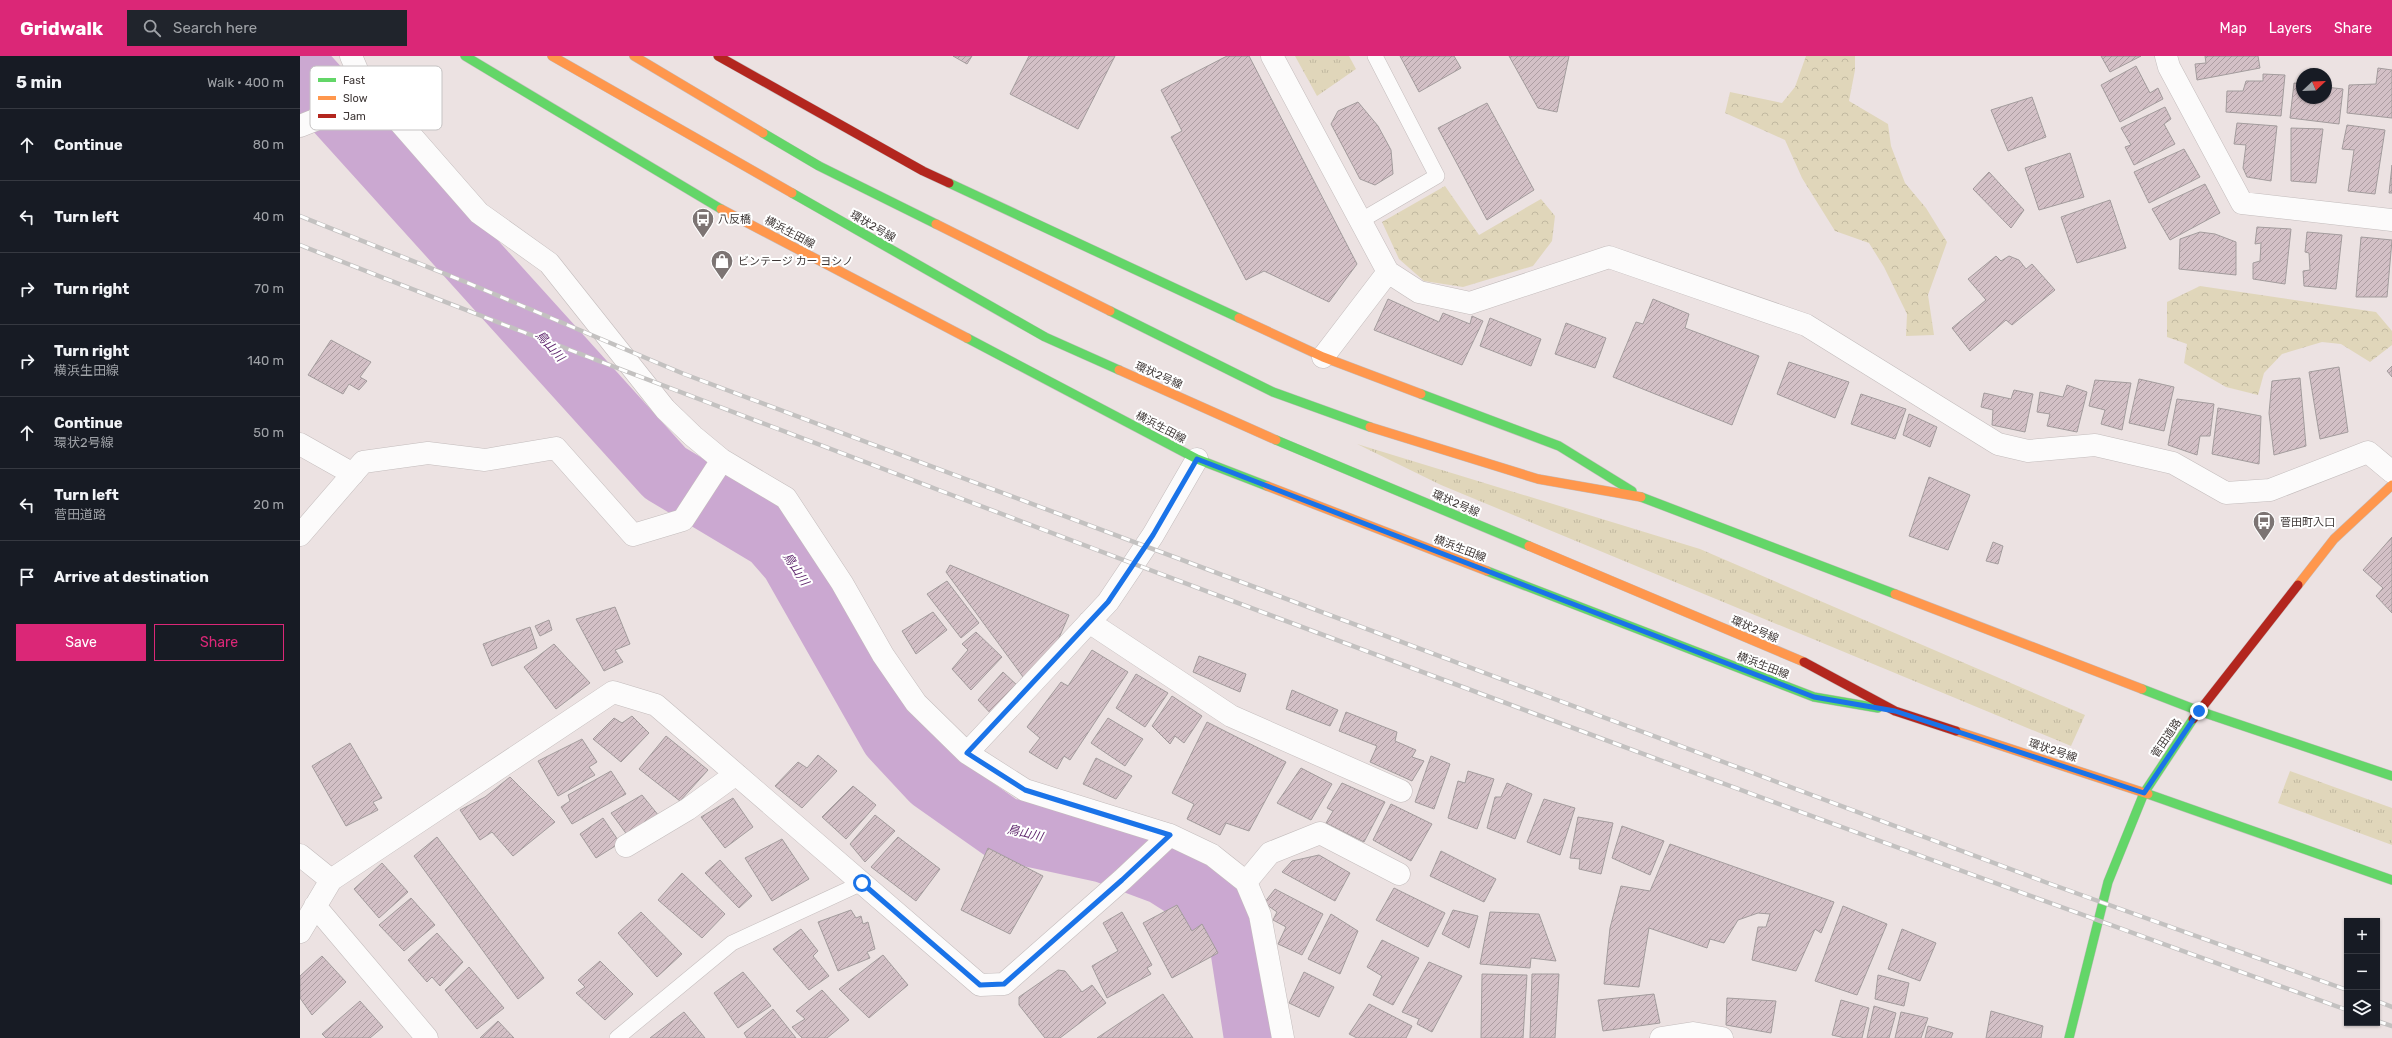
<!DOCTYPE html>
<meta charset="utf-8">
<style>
body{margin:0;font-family:Rubik,"Noto Sans JP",sans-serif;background:#20242c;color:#f1f3f6}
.controls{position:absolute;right:12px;bottom:12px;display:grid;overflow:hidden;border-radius:0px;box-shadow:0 1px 3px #0004}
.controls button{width:36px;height:36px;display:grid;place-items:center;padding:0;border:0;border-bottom:1px solid #363941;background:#171b24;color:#f1f3f6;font:20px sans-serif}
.compass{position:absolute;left:1996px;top:12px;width:36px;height:36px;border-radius:50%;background:#171b24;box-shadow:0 1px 3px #0004;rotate:67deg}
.stop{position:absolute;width:12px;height:12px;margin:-9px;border:3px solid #1a73e8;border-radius:50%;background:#fff}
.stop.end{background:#1a73e8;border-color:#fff;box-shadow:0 1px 4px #0008}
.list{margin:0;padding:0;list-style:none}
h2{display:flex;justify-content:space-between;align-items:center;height:52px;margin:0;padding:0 16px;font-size:17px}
h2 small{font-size:13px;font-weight:400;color:#9ea1a6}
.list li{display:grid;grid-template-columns:26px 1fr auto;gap:12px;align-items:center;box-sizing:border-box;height:72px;padding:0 16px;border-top:1px solid #363941}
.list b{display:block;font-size:15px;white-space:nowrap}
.list p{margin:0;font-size:13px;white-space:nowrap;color:#9ea1a6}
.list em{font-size:13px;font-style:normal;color:#9ea1a6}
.actions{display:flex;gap:8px;padding:12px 16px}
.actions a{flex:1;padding:9px 0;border:1px solid #db2777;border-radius:0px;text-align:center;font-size:14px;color:#db2777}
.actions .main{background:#db2777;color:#fff}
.icon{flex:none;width:22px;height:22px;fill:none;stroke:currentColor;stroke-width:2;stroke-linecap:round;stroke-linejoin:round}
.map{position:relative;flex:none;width:2092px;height:982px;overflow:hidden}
header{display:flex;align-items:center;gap:24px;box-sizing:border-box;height:56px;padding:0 20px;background:#db2777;color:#fff}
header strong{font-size:19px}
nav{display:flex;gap:22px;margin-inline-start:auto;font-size:14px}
.search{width:280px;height:36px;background:#20242c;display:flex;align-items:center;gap:10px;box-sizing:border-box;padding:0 14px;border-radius:0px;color:#9ea1a6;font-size:15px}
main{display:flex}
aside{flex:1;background:#171b24}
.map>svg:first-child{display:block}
.grass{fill:url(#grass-tufts)}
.forest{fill:url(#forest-crowns)}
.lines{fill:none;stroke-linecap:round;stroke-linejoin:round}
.river{stroke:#cba8d1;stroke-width:64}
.building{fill:url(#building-hatch);stroke:#a39c9d}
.lane-casing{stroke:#c3bcbc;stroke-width:16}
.street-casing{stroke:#c3bcbc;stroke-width:23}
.fast-casing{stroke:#c3bcbc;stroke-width:10}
.slow-casing{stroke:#c3bcbc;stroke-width:10}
.jam-casing{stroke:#c3bcbc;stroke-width:10}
.lane{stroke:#fcfbfb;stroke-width:15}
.street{stroke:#fcfbfb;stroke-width:22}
.fast{stroke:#63d668;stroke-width:9}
.slow{stroke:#ff974d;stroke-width:9}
.jam{stroke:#b3261e;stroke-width:9}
.rail-casing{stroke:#c3c1c0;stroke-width:4.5}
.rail{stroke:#fff;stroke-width:3;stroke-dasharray:9;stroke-linecap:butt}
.route{stroke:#1a73e8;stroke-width:5}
.labels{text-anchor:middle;stroke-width:4;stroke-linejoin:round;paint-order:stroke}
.poi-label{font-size:11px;fill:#3f3837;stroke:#fff;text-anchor:start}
.street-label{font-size:11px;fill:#3f3837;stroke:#fff}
.water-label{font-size:12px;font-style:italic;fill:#5f266d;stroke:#fff}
.key{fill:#fff;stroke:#c5c3c3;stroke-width:1}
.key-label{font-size:11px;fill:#3f3837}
</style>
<header>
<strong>Gridwalk</strong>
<div class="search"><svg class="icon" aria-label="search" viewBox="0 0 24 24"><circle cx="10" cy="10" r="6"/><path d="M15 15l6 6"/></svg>Search here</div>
<nav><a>Map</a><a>Layers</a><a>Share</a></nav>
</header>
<main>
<aside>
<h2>5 min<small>Walk · 400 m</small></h2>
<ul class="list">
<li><svg class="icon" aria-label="ahead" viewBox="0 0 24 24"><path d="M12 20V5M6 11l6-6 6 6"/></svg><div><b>Continue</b></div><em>80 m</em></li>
<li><svg class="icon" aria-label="left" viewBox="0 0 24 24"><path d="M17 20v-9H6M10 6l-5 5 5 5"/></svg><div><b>Turn left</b></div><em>40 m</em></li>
<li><svg class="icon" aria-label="right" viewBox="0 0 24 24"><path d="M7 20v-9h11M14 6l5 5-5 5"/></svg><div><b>Turn right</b></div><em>70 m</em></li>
<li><svg class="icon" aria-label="right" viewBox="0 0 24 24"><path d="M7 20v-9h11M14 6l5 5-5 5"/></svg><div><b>Turn right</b><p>横浜生田線</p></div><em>140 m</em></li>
<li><svg class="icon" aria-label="ahead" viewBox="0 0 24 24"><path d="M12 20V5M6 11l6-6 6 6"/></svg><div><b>Continue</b><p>環状2号線</p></div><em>50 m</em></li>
<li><svg class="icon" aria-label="left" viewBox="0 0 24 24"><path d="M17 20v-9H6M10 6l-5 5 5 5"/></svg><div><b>Turn left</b><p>菅田道路</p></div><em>20 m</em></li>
<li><svg class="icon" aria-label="arrive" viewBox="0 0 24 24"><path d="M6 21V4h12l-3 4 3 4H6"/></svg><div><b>Arrive at destination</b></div></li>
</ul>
<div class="actions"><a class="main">Save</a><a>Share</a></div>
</aside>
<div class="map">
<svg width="2092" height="982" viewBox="0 0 2092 982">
<defs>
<pattern id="grass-tufts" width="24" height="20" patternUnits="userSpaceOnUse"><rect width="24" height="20" fill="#e0d6ba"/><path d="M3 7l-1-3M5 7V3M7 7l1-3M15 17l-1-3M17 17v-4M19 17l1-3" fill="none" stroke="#c1b8a0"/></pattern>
<pattern id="forest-crowns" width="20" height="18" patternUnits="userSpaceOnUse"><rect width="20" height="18" fill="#e0d6ba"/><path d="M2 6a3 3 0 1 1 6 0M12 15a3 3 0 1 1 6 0" fill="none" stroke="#c1b8a0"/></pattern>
<pattern id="building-hatch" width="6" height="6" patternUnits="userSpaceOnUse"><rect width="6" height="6" fill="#d3c0c6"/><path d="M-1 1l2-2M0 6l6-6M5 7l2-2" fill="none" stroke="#ad9da2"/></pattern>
</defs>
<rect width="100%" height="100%" fill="#ece2e2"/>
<path class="grass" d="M995 0H1049L1056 13 1017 40Z
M1057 388 1400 493 1785 659 1771 690 1141 429Z
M1990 715 2092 752V789L1978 747Z"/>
<path class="forest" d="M1506 0H1555V14L1549 45 1588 68 1591 90 1605 127 1626 152 1647 186 1628 239 1634 279 1606 280 1607 258 1584 211 1569 187 1535 175 1502 122 1485 84 1425 57 1430 36 1482 47 1495 31Z
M1145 130 1179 179 1241 143 1255 160 1252 185 1233 210 1163 231 1124 225 1099 203 1082 166Z
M1900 230 2076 256 2092 275V289L2070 306 2041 288 2022 286 1982 298 1964 317 1958 339 1926 331 1884 307 1887 288 1867 281V246Z"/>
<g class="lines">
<path class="river" d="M0 13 365 417 472 481 492 504 592 680 632 723 703 773 805 795 864 817 886 831 939 872 956 982"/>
</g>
<path class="building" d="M653 0H672L667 8Z
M729 0H815L778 73 710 38Z
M927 0H949L1057 208 1029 246 964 215 946 224 871 81 882 75 861 34Z
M1100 0H1154L1161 12 1119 36Z
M1209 0H1269L1257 56 1238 52Z
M1801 0H1841L1810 16Z
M1905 0H1958L1960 12 1897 24 1895 8 1906 7Z
M1836 10 1850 37 1858 32 1863 43 1820 66 1801 29Z
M2078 12 2092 14V62L2047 57 2049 29 2076 28Z
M1963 18 1985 19 1981 60 1926 56 1927 35H1943L1946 25H1963Z
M1994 27 2002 28V42H2026V31L2043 33 2039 68 1990 62Z
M1732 41 1746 81 1708 95 1691 54Z
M1058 46 1078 70 1091 94 1093 118 1075 129 1060 123 1031 68 1038 55Z
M1187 47 1234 134 1187 164 1138 72Z
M1865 51 1871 63 1864 68 1875 88 1834 109 1825 91 1831 89 1821 72Z
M1937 67 1977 70 1971 125 1947 121 1943 112 1946 89 1934 88Z
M2047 69 2085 74 2075 138 2048 135 2054 94 2042 93Z
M1991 72 2023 73 2016 127 1991 125Z
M1884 93 1900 121 1849 147 1834 116Z
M1770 97 1784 141 1739 154 1725 112Z
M2092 109V137H2089Z
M1689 116 1724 154 1711 172 1673 133Z
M1905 128 1920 157 1870 184 1852 153Z
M1810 144 1826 192 1777 207 1761 161Z
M1957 171 1991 173 1985 228 1953 223V207L1960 205 1961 187 1955 188Z
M1900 176 1915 178 1936 186V219L1879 213 1880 183Z
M2007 176 2042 179 2036 233 2004 230 2003 215 2010 214 2009 197 2005 196Z
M2061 181 2092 184 2087 241H2056Z
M1696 200 1701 205 1709 200 1719 204 1726 213 1732 208 1755 234 1712 269 1706 264 1670 295 1652 272 1686 244 1668 223Z
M1088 243 1139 266 1143 257 1170 268 1172 260 1183 265 1162 309 1074 274Z
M1353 243 1389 258 1385 272 1459 300 1432 369 1313 321 1336 266 1343 268Z
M1190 262 1241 283 1231 310 1180 290Z
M1266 267 1306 282 1295 312 1255 298Z
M31 284 71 306 60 321 67 325 59 334 49 328 43 338 8 319Z
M1489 306 1549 326 1535 362 1477 338Z
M2092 310V321L2087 315Z
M2039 311 2048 376 2020 383 2009 316Z
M2000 322 2006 390 1974 399 1969 357 1972 325Z
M1839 323 1874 331 1864 375 1829 367Z
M1795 324 1831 327 1822 374 1801 368 1805 354 1789 350Z
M1767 329 1787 336 1777 376 1747 370 1750 358 1737 356 1740 336 1763 341Z
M1714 334 1733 338 1725 376 1692 369 1693 354 1681 351 1684 337 1711 343Z
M1561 338 1606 353 1595 383 1551 368Z
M1877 343 1914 348 1910 380H1900L1897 399 1868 389Z
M1918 352 1961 360 1959 408 1912 398Z
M1609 358 1637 371 1630 391 1603 379Z
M1629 421 1670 439 1648 494 1609 480Z
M2092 481V557L2076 540 2083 532 2063 514Z
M1693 486 1703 490 1698 508 1686 505Z
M650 509 769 559 755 591 726 625 646 516Z
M647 525 679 567 661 582 627 538Z
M315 551 330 588 315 594 323 606 304 615 276 563Z
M633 556 647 574 616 598 602 575Z
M249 564 252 574 240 580 235 570Z
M230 571 237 592 192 610 183 588Z
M676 576 702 601 671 634 652 613 668 594 662 588Z
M254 588 290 627 256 653 224 611Z
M792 594 828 616 770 704 764 700 757 713 729 696 740 682 727 671 761 626 768 630Z
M899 600 946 618 940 636 893 616Z
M703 616 720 632 694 661 678 644Z
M836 618 868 637 845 671 816 652Z
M992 634 1038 654 1030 670 986 653Z
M872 640 902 660 884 687 875 680 870 688 852 670Z
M1046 656 1097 676 1095 685 1116 694 1112 701 1124 705 1112 725 1070 706 1077 690 1039 675Z
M332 660 349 677 321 706 293 683 314 662 322 667Z
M808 662 843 683 825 710 791 687Z
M907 666 986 706 949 775 926 767 920 779 887 763 894 748 872 737Z
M366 680 408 714 380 745 339 713Z
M282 683 297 706 289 711 295 719 258 740 238 705Z
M50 687 82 742 73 746 78 754 46 770 12 710Z
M518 699 537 715 502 752 475 730 498 706 507 712Z
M1131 700 1150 708 1134 753 1115 746Z
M796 702 832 720 816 743 783 728Z
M1001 712 1032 728 1011 764 977 747Z
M311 715 326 738 272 768 261 751 270 745 268 739Z
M1168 715 1194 723 1177 773 1148 762 1158 725 1165 727Z
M210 721 255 766 213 800 192 776 180 784 160 754 185 741Z
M1042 727 1085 746 1064 786 1026 767 1033 755 1027 752Z
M1207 727 1232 738 1215 783 1187 772 1195 741H1201Z
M553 730 576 749 546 783 522 761Z
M342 739 359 760 328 780 311 757Z
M433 742 453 771 425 792 401 761Z
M1244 743 1275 752 1260 799 1227 786Z
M1091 748 1132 768 1111 805 1073 784Z
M575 759 595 775 565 806 550 788Z
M1278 761 1313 767 1301 818 1279 813 1280 803 1270 802Z
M303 762 320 787 296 802 280 778Z
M1322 770 1364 785 1350 819 1312 802Z
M137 781 244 922 218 943 114 800Z
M598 781 640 813 616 845 571 811Z
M482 783 509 823 472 845 445 802Z
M1370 788 1534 846 1521 877 1515 873 1496 915 1452 904 1458 871H1466L1470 858 1458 857 1438 864 1424 887 1410 883 1407 892 1349 872 1339 931 1304 928 1310 872 1321 830 1350 835Z
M688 792 743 820 710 878 661 854Z
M1141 795 1196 823 1184 846 1130 820Z
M1019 799 1050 817 1035 845 982 816 992 805Z
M420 804 452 840 439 852 405 817Z
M82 807 108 836 79 862 54 833Z
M382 817 425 858 402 882 358 844Z
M1094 832 1145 857 1128 891 1076 864Z
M975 833 1023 858 1002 899 978 888 986 871 973 864 977 856 964 847Z
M111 842 135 869 104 895 79 869Z
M877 849 892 875 902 868 918 897 872 922 843 867Z
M1543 850 1587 868 1557 939 1515 925Z
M551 854 556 862 561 860 563 868 568 866 575 893 567 896 570 902 538 915 518 866Z
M1153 854 1178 860 1169 892 1142 878Z
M341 856 382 898 357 921 318 877Z
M822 856 852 909 847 912 851 918 807 942 792 910 818 895 803 867Z
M1190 856 1239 858 1256 905 1231 902 1230 912 1180 908Z
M1031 858 1058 875 1040 918 1008 903Z
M501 873 518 895 513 900 529 920 509 934 473 893Z
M1602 873 1636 887 1620 925 1588 913Z
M137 877 163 906 140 930 132 921 127 926 108 904Z
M1082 884 1119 902 1093 949 1073 939 1082 920 1067 911Z
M583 899 608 929 569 962 539 933Z
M22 900 46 926 12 959 0 942V920Z
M300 905 333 938 305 964 276 937 285 931 278 924Z
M1129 906 1162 920 1132 976 1117 968 1119 963 1102 956Z
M169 911 204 952 177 973 145 934Z
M758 914 765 915 782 936 792 929 806 947 760 982H745L719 949V941Z
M443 916 471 950 438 972 414 937Z
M1004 916 1034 931 1019 961 989 947Z
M1182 918 1227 919 1223 982H1181Z
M1232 918H1259L1255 982H1230Z
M1578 919 1609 927 1604 950 1575 943Z
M522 934 549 964 527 982H502L492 971 505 963 496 955Z
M863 938 893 982H797Z
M1354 938 1360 967 1303 975 1298 944Z
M1427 942 1476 945 1471 977 1426 969Z
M1541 944 1569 952 1562 982H1545L1532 979Z
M60 945 83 971 70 982H26L22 978Z
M1069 948 1112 970 1106 982H1057L1049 978Z
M1574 950 1596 957 1589 982H1567Z
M473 953 496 982H447L444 977Z
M1691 955 1743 970 1741 982H1686Z
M384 956 405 982H350Z
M1601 956 1628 962 1621 982H1595Z
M198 965 214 982H180Z
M1628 970 1653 977 1651 982H1625Z"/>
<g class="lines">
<g class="lane-casing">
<path id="lane" d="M1060 165 1137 120 1075 0
M317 982 432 887 562 827"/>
</g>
<g class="street-casing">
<path id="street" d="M51 0 60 21 179 157 249 207 365 353 393 380 422 404 486 442 542 527 583 599 616 647 667 697 725 734 870 779
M972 0 1088 216 1023 301
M1866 0 1869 11 1942 147 2092 164
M0 70 15 64 60 21
M1088 216 1119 236 1170 247 1309 201 1506 269 1698 388 1728 395 1795 389 1873 407 1926 437 1970 434 2068 396 2092 416
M0 388 53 418
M0 479 63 406 128 397 185 404 256 392 333 479 383 464 422 404
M789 566 931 660 1101 735
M667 697 808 546 853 479 897 403
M326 790 388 753 436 718
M0 799 31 824
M946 826 970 797 1020 777 1099 818
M15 850 127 982
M0 876 31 824 313 636 356 649 680 929 704 928 822 824 870 779 912 799 946 826 960 859 983 982
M1361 982 1393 977 1422 982"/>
</g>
<g class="fast-casing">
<path id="fast" d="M165 0 421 153
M463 77 519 110 636 168
M649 127 939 262
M492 137 745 281 819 314
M810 255 973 336 1070 371
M667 282 897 403 967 430
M1121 338 1259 390 1332 435
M976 384 1229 490
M1341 441 1595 538
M1187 515 1514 641 1578 652
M1842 633 1899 655 2092 720
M1848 738 2092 824
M1769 982 1808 826 1844 737 1893 663"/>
</g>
<g class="slow-casing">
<path id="slow" d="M252 0 492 137
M334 0 463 77
M421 153 667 282
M636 168 810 255
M939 262 1023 301 1121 338
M819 314 976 384
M1070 371 1238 423 1341 441
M967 430 1187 515
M1229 490 1504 606
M1998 529 2034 483 2092 429
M1595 538 1842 633
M1656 675 1848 738"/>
</g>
<g class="jam-casing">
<path id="jam" d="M418 0 623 115 649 127
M1504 606 1595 655 1656 675
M1893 663 1998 529"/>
</g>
<use href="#lane" class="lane"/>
<use href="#street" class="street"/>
<use href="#fast" class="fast"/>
<use href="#slow" class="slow"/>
<use href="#jam" class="jam"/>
<g class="rail-casing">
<path id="rail" d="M0 160 168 227 384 318 1745 826 2047 934
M0 189C211 273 424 352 636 433 1105 611 1575 785 2047 954
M2077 945 2092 951
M2077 965 2092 970"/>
</g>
<use href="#rail" class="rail"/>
</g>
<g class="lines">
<path class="route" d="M562 827 680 929 704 928 822 824 870 779 725 734 667 697 808 546 853 479 897 403 1514 641 1595 655 1844 737 1899 655"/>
</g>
<defs>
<g id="bus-pin" transform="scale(1.15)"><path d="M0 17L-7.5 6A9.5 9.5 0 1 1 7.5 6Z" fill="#7c7473" stroke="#fff"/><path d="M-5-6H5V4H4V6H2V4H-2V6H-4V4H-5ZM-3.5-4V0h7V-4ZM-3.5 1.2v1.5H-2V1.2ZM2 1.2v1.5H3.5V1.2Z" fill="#fff"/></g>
<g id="shop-pin" transform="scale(1.15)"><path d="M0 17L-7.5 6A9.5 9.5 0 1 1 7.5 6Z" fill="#7c7473" stroke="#fff"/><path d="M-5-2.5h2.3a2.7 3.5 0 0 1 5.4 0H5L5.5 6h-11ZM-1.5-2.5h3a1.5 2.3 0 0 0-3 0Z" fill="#fff"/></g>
</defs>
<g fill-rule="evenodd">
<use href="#bus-pin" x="403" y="163"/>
<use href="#shop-pin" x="422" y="205"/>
<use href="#bus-pin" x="1964" y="466"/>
</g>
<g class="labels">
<g class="poi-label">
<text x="418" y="167">八反橋</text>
<text x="438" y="209">ビンテージ カー ヨシノ</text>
<text x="1980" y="470">菅田町入口</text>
</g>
<g class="street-label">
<text transform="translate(573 170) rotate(30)" y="4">環状2号線</text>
<text transform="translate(490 176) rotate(28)" y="4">横浜生田線</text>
<text transform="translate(859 319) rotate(24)" y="4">環状2号線</text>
<text transform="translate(861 371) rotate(28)" y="4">横浜生田線</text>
<text transform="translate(1156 447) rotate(23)" y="4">環状2号線</text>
<text transform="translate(1160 492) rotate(21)" y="4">横浜生田線</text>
<text transform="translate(1455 573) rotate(23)" y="4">環状2号線</text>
<text transform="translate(1463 609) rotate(21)" y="4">横浜生田線</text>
<text transform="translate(1866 682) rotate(-56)" y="4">菅田道路</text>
<text transform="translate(1753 694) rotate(18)" y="4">環状2号線</text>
</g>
<g class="water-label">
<text transform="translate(250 290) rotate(48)" y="4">鳥山川</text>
<text transform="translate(496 513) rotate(57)" y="4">鳥山川</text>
<text transform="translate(725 777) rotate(13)" y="4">鳥山川</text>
</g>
</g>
<rect x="10" y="10" width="132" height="64" rx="6" class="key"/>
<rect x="18" y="22" width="18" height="4" fill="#63d668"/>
<rect x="18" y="40" width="18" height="4" fill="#ff974d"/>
<rect x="18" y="58" width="18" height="4" fill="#b3261e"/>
<g class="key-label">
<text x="43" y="28">Fast</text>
<text x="43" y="46">Slow</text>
<text x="43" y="64">Jam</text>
</g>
</svg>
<div class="controls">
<button>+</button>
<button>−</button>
<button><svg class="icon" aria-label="layers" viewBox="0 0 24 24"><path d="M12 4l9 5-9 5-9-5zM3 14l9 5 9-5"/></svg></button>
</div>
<svg class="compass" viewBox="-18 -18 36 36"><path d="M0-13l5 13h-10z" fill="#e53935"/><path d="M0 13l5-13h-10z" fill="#9ea1a6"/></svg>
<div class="stop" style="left:562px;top:827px"></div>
<div class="stop end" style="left:1899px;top:655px"></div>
</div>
</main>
